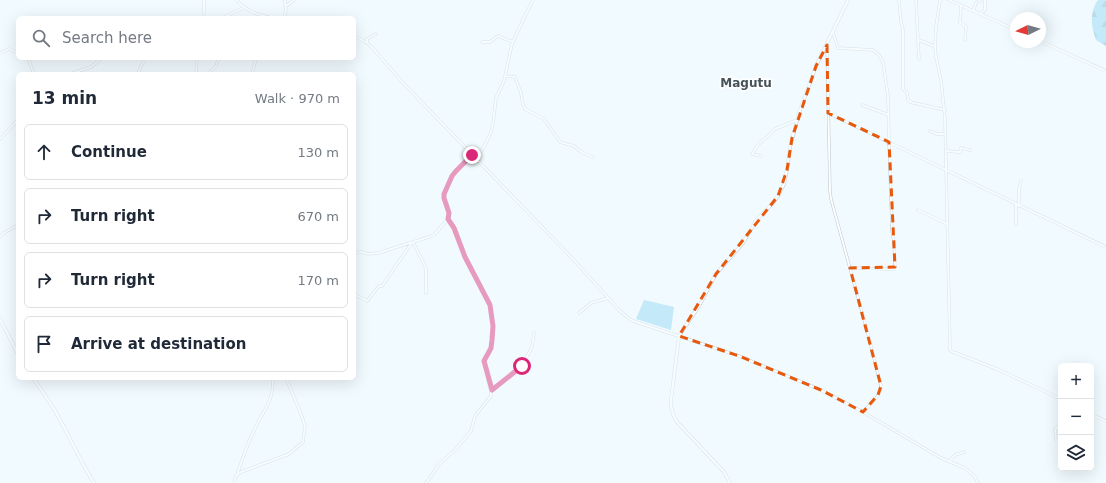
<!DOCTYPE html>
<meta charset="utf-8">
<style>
body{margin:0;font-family:"DejaVu Sans",sans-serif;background:#f2f2f3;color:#1f2937}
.controls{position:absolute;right:12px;bottom:12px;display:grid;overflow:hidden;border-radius:6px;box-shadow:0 4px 16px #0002}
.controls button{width:36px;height:36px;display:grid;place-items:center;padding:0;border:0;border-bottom:1px solid #e0e1e3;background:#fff;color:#1f2937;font:20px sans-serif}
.compass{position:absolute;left:1010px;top:12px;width:36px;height:36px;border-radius:50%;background:#fff;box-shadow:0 4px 16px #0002;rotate:265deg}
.stop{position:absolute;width:12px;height:12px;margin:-9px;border:3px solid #db2777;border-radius:50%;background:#fff}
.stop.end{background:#db2777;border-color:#fff;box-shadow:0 1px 4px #0008}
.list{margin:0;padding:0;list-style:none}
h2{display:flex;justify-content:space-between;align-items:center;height:52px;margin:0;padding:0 16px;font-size:17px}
h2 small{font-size:13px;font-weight:400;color:#747a83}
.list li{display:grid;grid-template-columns:26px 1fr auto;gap:12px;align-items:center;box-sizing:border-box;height:56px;margin:0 8px 8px;padding:0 8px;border:1px solid #e0e1e3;border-radius:6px}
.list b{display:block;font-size:15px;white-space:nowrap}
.list em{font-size:13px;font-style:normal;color:#747a83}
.icon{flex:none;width:22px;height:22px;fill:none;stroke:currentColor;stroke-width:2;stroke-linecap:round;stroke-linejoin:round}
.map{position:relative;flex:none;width:1106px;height:483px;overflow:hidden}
.search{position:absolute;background:#fff;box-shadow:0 4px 16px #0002;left:16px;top:16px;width:340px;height:44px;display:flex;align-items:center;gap:10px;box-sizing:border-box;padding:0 14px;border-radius:6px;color:#747a83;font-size:15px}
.panel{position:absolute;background:#fff;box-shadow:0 4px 16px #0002;left:16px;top:72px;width:340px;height:308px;border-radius:6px}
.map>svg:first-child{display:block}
.forest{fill:url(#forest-firs)}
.pitch{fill:#8fd4f1}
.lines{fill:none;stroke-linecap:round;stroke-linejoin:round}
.minor-casing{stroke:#b9c8cf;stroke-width:3}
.tertiary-casing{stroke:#b9c8cf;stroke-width:3.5}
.minor{stroke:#fff;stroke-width:2}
.tertiary{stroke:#fff;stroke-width:2.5}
.route{stroke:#db2777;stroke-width:5}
.marked{fill:none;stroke:#e8590c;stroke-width:3;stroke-dasharray:8 5;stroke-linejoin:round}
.labels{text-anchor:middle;stroke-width:3.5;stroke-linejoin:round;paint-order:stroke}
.quarter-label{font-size:12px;font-weight:bold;fill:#465359;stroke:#fff}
</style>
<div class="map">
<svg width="1106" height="483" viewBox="0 0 1106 483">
<defs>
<pattern id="forest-firs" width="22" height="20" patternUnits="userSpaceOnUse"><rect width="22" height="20" fill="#8fd4f1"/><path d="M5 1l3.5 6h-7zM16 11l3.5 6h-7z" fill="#7bb6cf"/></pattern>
</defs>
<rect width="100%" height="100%" fill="#f1fafe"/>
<path class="forest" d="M1098 0H1106V46L1096 40C1091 25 1089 13 1098 0Z"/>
<path class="pitch" d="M644 300 674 307 671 330 636 319Z"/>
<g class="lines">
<g class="minor-casing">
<path id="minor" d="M236 0C248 12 256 14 272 18
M899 0 901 22 903 30V89L907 92 908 100 910 102 945 110
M916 0 919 59
M940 0 936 27 935 46 936 57 941 80 945 119 950 347V350L953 352 997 369 1061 399
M949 0 1016 30
M961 6 960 23 966 26 965 40
M285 7 294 0
M973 11 976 3 981 0
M980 14 985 10V0
M203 18 204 11V0
M222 18 243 8
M284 18 286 11 285 0
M833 33 838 48 873 50 879 55 883 62 888 96 889 142 892 231 894 242 895 267 894 269H892L850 268
M354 36 364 41 371 46 403 83 573 259 620 311 631 320 636 322 739 356 821 390 863 412 941 458 965 468 975 477 978 483
M919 40 934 46
M1040 41 1106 71
M482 42H490L498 36 513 42
M367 43V39L376 34
M827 45 830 191 831 199 867 330 881 386C880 397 871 404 863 412
M0 53 9 49 18 53
M28 58 34 74
M70 74 91 67 102 58
M138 74 141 66 146 58
M196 74 197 58
M207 74 216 66 219 58
M252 74 256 58
M505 76 515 77 521 93 523 105 525 109 544 119 560 142 574 146 580 151 592 157
M862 105 889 115
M828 113 1106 247
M930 131 937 134H945
M0 139 18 120
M946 151 958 152H960L961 148 970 150
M761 156 752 154 757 146 775 129 797 120
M475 158 484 147 491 132 493 124 496 98 504 81 512 44 524 18 533 0
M1019 206V188L1021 181
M918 210 947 224
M1016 224V204
M0 237 4 233 18 225
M413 242 426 268V293
M354 253 362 252 368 254 378 253 432 236 434 235 448 219 449 216 444 200 445 194 452 176 455 171 472 155
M354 294 367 301 379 286H382L411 244
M579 313 591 303 608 298
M492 390 522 366 532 347 534 333
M1091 414 1106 421
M1056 439 1055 430 1061 423
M949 461 955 455 964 452
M237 475C242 459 248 443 255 428 264 409 274 401 273 378
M234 483 236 476 241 472 289 454 303 442 305 426 301 414 286 378
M426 483 432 475 439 464 456 449 471 431 475 416 491 396V393L484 361 491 348 492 340 493 326 490 305 465 257 454 228 448 219"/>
</g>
<g class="tertiary-casing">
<path id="tertiary" d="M0 319 18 354
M33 378C40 388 47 398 54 409 68 433 79 459 94 483
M730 483 724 472 677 422C672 414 671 409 671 400L679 336 699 306 716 274 743 243 757 219 773 203 778 196 784 184 787 170 790 147 799 113 816 66 848 0"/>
</g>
<use href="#minor" class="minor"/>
<use href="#tertiary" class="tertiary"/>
</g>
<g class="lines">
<path class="route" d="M472 155 456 171 452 176 444 194V198L449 213 448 219 454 228 465 257 490 305 493 326 492 340 491 348 484 361 492 390 522 366"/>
</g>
<path d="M0 0H1106V483H0ZM827 45 828 113 889 142 895 267 850 268 881 386 878 395 863 412 821 390 739 356 679 336 716 274 778 196 787 170 792 138 816 66Z" fill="#f1fafe" fill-opacity=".55" fill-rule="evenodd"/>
<path class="marked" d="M827 45 828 113 889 142 895 267 850 268 881 386 878 395 863 412 821 390 739 356 679 336 716 274 778 196 787 170 792 138 816 66Z"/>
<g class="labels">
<g class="quarter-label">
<text x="746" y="87">Magutu</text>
</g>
</g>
</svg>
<div class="controls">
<button>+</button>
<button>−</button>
<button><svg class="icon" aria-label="layers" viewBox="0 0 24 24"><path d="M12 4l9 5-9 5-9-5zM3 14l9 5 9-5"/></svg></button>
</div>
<svg class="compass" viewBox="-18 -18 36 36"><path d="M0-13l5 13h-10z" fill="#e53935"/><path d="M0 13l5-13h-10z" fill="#747a83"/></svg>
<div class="stop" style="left:522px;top:366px"></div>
<div class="stop end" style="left:472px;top:155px"></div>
<div class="search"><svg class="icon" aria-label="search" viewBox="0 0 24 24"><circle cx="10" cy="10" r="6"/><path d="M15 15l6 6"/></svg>Search here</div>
<section class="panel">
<h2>13 min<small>Walk · 970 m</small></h2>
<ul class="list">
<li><svg class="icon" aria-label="ahead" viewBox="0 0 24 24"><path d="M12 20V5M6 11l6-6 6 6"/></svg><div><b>Continue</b></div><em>130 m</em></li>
<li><svg class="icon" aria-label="right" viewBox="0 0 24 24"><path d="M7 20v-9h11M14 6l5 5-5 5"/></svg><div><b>Turn right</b></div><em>670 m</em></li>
<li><svg class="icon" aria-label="right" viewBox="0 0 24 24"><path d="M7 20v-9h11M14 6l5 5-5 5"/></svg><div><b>Turn right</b></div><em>170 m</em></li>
<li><svg class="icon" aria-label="arrive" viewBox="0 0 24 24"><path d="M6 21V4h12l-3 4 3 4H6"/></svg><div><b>Arrive at destination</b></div></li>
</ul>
</section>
</div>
